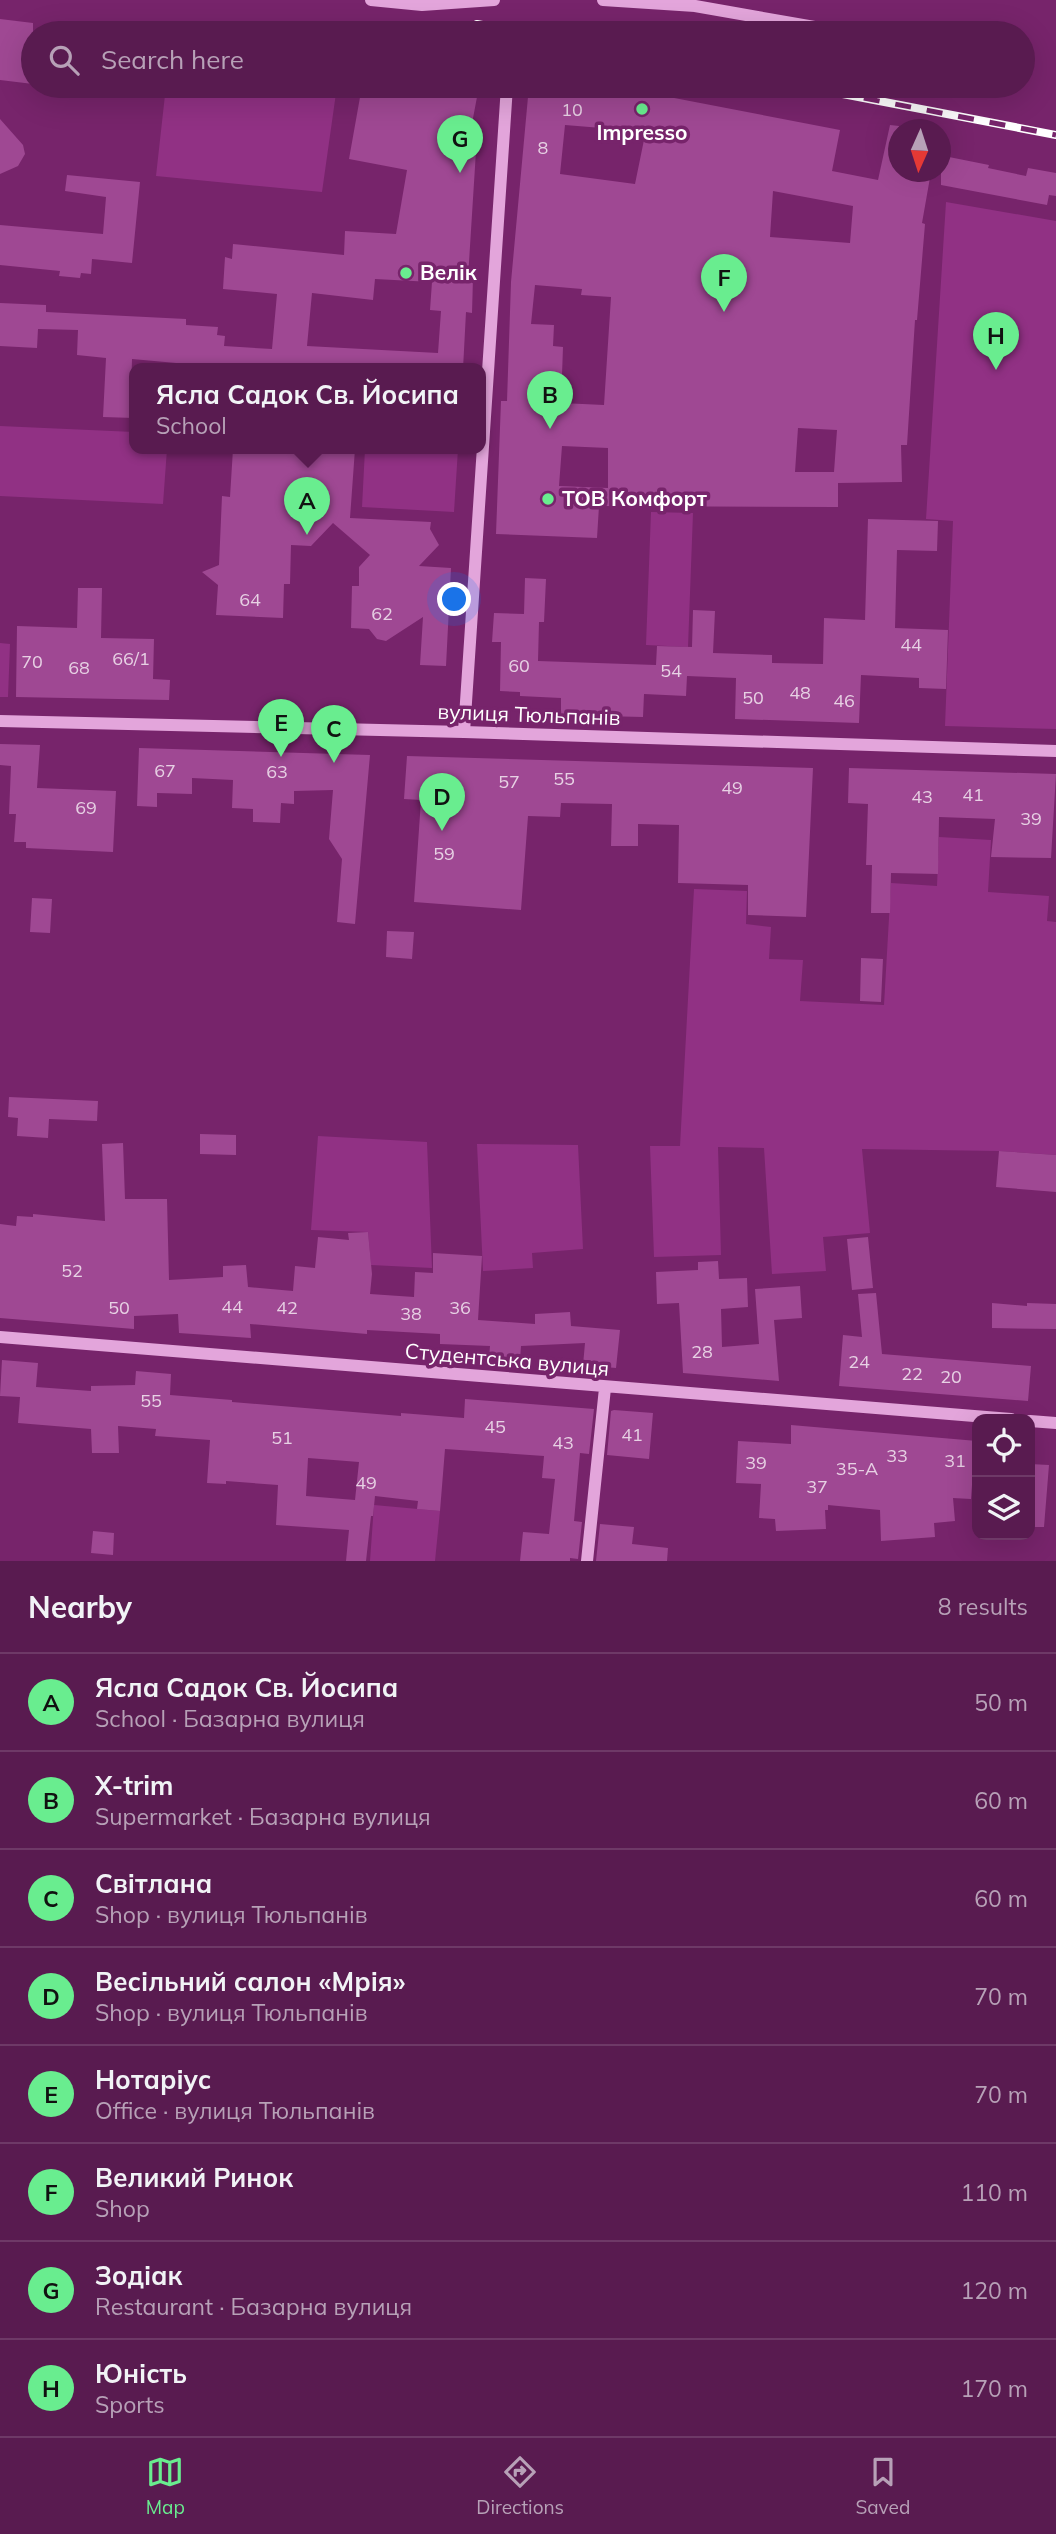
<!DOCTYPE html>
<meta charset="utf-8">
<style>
body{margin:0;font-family:Mulish,sans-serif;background:#62285a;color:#f1f3f6}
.controls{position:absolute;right:21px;bottom:21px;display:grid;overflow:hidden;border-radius:14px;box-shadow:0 7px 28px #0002}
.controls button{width:63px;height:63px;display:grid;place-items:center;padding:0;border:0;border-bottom:2px solid #6e3967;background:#591b50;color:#f1f3f6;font:35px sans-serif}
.compass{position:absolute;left:888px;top:119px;width:63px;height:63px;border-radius:50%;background:#591b50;box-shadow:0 7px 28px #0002;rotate:183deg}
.you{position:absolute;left:455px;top:600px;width:24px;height:24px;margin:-18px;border:5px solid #fff;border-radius:50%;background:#1a73e8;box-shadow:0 0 0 10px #1a73e833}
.badge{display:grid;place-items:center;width:46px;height:46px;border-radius:50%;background:#69ed8f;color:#111;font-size:23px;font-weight:700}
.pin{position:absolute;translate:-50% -58px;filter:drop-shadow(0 2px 4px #0008)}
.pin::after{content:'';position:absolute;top:37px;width:24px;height:21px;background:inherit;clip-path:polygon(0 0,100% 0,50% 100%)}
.popup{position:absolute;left:129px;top:363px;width:357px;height:91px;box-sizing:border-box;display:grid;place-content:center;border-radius:14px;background:#591b50;filter:drop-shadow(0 2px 5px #0005);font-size:23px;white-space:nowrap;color:#b7a1b7}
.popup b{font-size:26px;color:#f1f3f6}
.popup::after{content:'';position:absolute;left:50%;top:100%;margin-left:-14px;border:14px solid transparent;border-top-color:#591b50}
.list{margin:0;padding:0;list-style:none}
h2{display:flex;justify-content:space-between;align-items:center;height:91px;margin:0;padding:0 28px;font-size:30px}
h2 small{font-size:23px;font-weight:400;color:#b7a1b7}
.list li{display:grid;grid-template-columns:46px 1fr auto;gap:21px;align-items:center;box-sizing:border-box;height:98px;padding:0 28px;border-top:2px solid #6e3967}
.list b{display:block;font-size:26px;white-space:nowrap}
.list p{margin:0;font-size:23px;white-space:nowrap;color:#b7a1b7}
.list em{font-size:23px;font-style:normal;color:#b7a1b7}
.icon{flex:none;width:38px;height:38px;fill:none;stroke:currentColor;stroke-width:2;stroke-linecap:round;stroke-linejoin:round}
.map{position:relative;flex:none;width:1056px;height:1561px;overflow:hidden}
.search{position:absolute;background:#591b50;box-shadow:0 7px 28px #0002;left:21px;right:21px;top:21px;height:77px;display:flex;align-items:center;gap:18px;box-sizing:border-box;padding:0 24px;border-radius:38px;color:#b7a1b7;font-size:26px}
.sheet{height:875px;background:#591b50}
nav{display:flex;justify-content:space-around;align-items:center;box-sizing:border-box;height:98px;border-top:2px solid #6e3967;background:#591b50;font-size:19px;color:#b7a1b7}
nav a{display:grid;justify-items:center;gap:4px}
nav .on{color:#69ed8f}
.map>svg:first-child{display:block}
.green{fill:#913184}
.building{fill:#9f4893;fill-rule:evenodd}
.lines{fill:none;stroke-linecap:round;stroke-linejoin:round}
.minor{stroke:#e3a5db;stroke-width:12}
.rail-casing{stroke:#fff;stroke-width:8}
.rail{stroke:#77246b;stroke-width:5;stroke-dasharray:16;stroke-linecap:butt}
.poi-dot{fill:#69ed8f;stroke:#77246b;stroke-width:2.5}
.labels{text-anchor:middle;stroke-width:7;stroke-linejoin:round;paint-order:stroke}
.number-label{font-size:18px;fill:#e7d1e4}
.poi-label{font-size:21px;font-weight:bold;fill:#fff;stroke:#77246b;text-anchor:start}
.street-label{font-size:21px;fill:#fff;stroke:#77246b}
</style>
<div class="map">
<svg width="1056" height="1561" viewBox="0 0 1056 1561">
<rect width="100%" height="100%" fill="#77246b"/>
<path class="green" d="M166 86H337L322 192 156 176Z
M946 202 1056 221V729L945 726 953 521 926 519Z
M0 426 134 432V449H167L163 504 0 496Z
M365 449H458L454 512 362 507Z
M651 512 693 513 688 647 646 645Z
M0 643 10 644 8 697H0Z
M939 837 991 840 988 892 1049 896 1047 921 1056 922V1155L999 1151 862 1149 870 1233 823 1237 826 1271 772 1274 764 1148 718 1147 721 1255 654 1257 650 1146H680L694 889 747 891 746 924 771 927 769 959 803 960 800 1001 884 1005 891 883 937 886Z
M318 1136 427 1142 432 1268 371 1265 368 1232 311 1230Z
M477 1144 578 1145 583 1249 532 1253 533 1268 483 1271Z
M374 1505 440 1511 435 1561H370Z"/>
<path class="building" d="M0 19 33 23V84L0 80Z
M362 86H412L477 97 467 150 476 151 468 278H473L472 313 466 312 463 369H242L132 359 131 396H134V418L103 417 106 358 77 355 78 330 38 329 37 348 0 346V303L46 305V312L186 319V325L218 327 217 335 225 336 224 346 272 349 277 294 223 289 225 257 232 259 233 244 344 255 345 231 396 234 407 170 349 159ZM375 279 432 282 430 310 441 311 438 353 307 346 312 293 373 300Z
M529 86H657L671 88 669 97 840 130 832 171 878 180 890 125 899 126V172H931L922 223 925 224 917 320H915L907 445H901L902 482 838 483V507L599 506 597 538 496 534 501 401H507L511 282ZM565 125 614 129 645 135 635 184 560 174ZM773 191 853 206 850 243 770 237ZM535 285 582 289 581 295 611 297 604 405 561 403 563 347 553 346 554 325 531 324ZM798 428 837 430 834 472H795ZM562 446 608 448V488L559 486Z
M0 119 23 145 25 154 18 166 0 174Z
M944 156 989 165 988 168 1026 176 1028 168 1056 173V196L1049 195 1047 205 941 185V160H943Z
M67 175 140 182 132 263 92 259 91 274 81 273 80 278 59 276 60 271 0 265V225L103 234 106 197 65 191Z
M233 449H355L350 518 431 522 430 529 439 545 419 566 451 568 446 666 420 665 423 617 386 641 377 639 369 629 351 628 352 586H359V567L370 555 333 523 311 546 291 545 290 584H284L283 618 216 615 218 585 202 572 219 565 222 496 230 497Z
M868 519 938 521 937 551 897 550 895 628 948 630 946 689 919 688V678L861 675 859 723 735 719 736 678 687 676 686 696 644 694 643 717 561 715V698L520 696V692L500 691 501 642H492L494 613 524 614 525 578 546 579 544 622H539L538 661 656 665 657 646 692 647 693 610 715 611 713 653 772 655V663L823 664 824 618 865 620Z
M78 588H102L101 638 154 639 153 679 170 680 169 700 16 697 17 626 77 628Z
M0 744 40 745 37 788 116 791 113 852 26 848V842H14L16 814H9L11 766 0 765Z
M139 748 370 755 355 924 337 922 342 859 329 839 333 790 294 791V804L281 803 280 823 253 822V809L232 808 233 780 192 778V794L157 793V807L137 806Z
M407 756 813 768 806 917 748 915V885L678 883 679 825 638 824V846H611L612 804 561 803 560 817 528 816 521 910 414 902 421 800 404 799Z
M849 768 1056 774 1051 858 991 857 995 819 939 817 938 874 891 873 890 913H871L872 865H866L868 804 848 803Z
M32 898 52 899 50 933 30 932Z
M387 931 414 932 412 959 386 957Z
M861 958 883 959 881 1002 860 1001Z
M9 1097 98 1101 97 1121 49 1119 48 1138 17 1136 18 1118 8 1117Z
M200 1134 236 1135V1155L200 1154Z
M123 1143 125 1199H167L169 1280 223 1277V1266L246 1265 248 1287 293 1291 295 1266 315 1268 318 1237 349 1240 348 1233 368 1232 372 1274 370 1294 414 1297 415 1272 433 1273V1253L482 1256 478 1320 535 1324V1314L570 1312 571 1326 620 1330 616 1368 583 1365 585 1343 521 1346 520 1360 489 1358 490 1346 440 1344V1334L367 1330V1334L250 1324 251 1338 179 1333 178 1314 134 1316V1329L0 1318V1224L16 1226 17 1216 33 1217V1214L105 1221 102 1144Z
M999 1151 1056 1155V1192L996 1187Z
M868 1237 873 1288 852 1290 847 1239Z
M718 1261 719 1279 747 1278 748 1307 721 1309 722 1347 759 1344 755 1289 800 1286 802 1318 774 1320 779 1381 683 1373 679 1303 657 1304 656 1272 698 1270V1262Z
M876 1293 882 1354 1031 1366 1028 1401 839 1386 843 1335 862 1337 858 1294Z
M992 1303 1027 1306V1303L1056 1304V1329L992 1328Z
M2 1360 38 1363 36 1387 91 1391V1386L135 1385 136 1371 171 1374 170 1395 232 1400V1402L401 1416V1413L464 1418 465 1399 594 1409 589 1454 580 1453 574 1521 582 1522 578 1559 570 1558V1561H520L523 1532 549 1534 555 1479 542 1478 544 1456 445 1449 440 1511 417 1509 418 1501 375 1496 373 1516H371L366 1561H346L349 1530 276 1525 278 1485 226 1481V1484L207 1483 210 1440 155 1436 156 1429 118 1426 119 1453H92L91 1429 18 1423 20 1397 0 1396ZM308 1458 359 1462 355 1500 306 1496Z
M614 1410 653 1413 649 1459 607 1455 611 1411Z
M791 1425 977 1441V1485H972L971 1499 953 1498 955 1521 934 1523 935 1537 881 1541 880 1510 828 1505V1510H825L826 1529 776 1531 775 1519 759 1518 761 1484 736 1483 738 1441 791 1444Z
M1030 1464 1049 1465 1044 1527H1030Z
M600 1524 634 1527 632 1544 668 1548 667 1561H596Z
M93 1531 114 1533 113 1555 91 1553Z"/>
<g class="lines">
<path class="minor" d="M371 0 422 5 494 0
M603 0 695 6 849 33
M0 721 464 732 1056 751
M464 732 507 86
M0 1337 1011 1419
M1030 1421 1056 1423
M587 1561 605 1388"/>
<g class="rail-casing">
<path id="rail" d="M477 24 526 33
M801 86 1056 135"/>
</g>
<use href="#rail" class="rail"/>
</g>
<g class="poi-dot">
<circle cx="642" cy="109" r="7"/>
<circle cx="406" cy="273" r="7"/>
<circle cx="548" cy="499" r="7"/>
</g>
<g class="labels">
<g class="number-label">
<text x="572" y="116">10</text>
<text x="543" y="154">8</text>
<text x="250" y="606">64</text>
<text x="382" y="620">62</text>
<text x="911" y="651">44</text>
<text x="131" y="665">66/1</text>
<text x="32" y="668">70</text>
<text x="519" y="672">60</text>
<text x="79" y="674">68</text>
<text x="671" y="677">54</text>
<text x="800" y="699">48</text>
<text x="753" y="704">50</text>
<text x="844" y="707">46</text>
<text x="165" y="777">67</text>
<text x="277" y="778">63</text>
<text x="564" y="785">55</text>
<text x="509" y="788">57</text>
<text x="732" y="794">49</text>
<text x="973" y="801">41</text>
<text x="922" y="803">43</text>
<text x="86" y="814">69</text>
<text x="1031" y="825">39</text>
<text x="444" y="860">59</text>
<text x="72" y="1277">52</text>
<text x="232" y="1313">44</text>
<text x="119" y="1314">50</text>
<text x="287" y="1314">42</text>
<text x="460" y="1314">36</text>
<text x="411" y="1320">38</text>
<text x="702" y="1358">28</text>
<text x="859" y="1368">24</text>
<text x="912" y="1380">22</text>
<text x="951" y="1383">20</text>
<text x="151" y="1407">55</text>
<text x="495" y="1433">45</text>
<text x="632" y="1441">41</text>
<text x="282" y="1444">51</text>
<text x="563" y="1449">43</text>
<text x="897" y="1462">33</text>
<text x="955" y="1467">31</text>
<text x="756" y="1469">39</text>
<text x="857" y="1475">35-А</text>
<text x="366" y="1489">49</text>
<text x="817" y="1493">37</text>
</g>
<g class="poi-label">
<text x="642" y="140" text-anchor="middle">Impresso</text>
<text x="420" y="280">Велік</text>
<text x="562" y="506">ТОВ Комфорт</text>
</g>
<g class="street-label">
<text transform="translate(529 715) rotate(2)" y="7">вулиця Тюльпанів</text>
<text transform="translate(507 1360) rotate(5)" y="7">Студентська вулиця</text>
</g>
</g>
</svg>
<div class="controls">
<button><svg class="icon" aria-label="locate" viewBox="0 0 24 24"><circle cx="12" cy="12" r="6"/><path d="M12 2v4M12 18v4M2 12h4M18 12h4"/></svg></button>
<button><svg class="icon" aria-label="layers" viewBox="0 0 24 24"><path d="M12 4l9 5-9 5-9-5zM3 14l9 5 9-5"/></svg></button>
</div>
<svg class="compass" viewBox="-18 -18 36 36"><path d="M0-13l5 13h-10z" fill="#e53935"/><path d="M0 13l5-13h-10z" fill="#b7a1b7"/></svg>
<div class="you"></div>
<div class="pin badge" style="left:307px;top:535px">A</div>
<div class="popup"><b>Ясла Садок Св. Йосипа</b>School</div>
<div class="pin badge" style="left:550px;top:429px">B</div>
<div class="pin badge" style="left:334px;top:763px">C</div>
<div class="pin badge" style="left:442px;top:831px">D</div>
<div class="pin badge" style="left:281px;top:757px">E</div>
<div class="pin badge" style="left:724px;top:312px">F</div>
<div class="pin badge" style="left:460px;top:173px">G</div>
<div class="pin badge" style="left:996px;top:370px">H</div>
<div class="search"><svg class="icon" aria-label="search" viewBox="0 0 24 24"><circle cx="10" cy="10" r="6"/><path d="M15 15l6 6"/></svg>Search here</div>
</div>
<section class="sheet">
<h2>Nearby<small>8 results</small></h2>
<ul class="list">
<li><span class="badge">A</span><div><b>Ясла Садок Св. Йосипа</b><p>School · Базарна вулиця</p></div><em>50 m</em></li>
<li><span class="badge">B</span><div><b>X-trim</b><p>Supermarket · Базарна вулиця</p></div><em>60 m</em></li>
<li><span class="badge">C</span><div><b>Світлана</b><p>Shop · вулиця Тюльпанів</p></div><em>60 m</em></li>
<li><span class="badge">D</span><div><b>Весільний салон «Мрія»</b><p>Shop · вулиця Тюльпанів</p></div><em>70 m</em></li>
<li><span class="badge">E</span><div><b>Нотаріус</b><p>Office · вулиця Тюльпанів</p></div><em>70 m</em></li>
<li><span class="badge">F</span><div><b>Великий Ринок</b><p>Shop</p></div><em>110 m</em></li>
<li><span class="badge">G</span><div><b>Зодіак</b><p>Restaurant · Базарна вулиця</p></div><em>120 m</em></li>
<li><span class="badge">H</span><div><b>Юність</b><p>Sports</p></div><em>170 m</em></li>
</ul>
</section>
<nav>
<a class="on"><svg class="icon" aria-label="map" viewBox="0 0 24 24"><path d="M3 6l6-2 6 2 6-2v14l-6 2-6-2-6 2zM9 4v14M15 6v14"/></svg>Map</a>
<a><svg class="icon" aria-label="directions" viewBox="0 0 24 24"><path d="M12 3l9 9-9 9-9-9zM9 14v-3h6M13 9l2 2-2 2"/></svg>Directions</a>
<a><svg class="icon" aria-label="saved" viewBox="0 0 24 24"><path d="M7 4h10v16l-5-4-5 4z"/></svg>Saved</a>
</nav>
